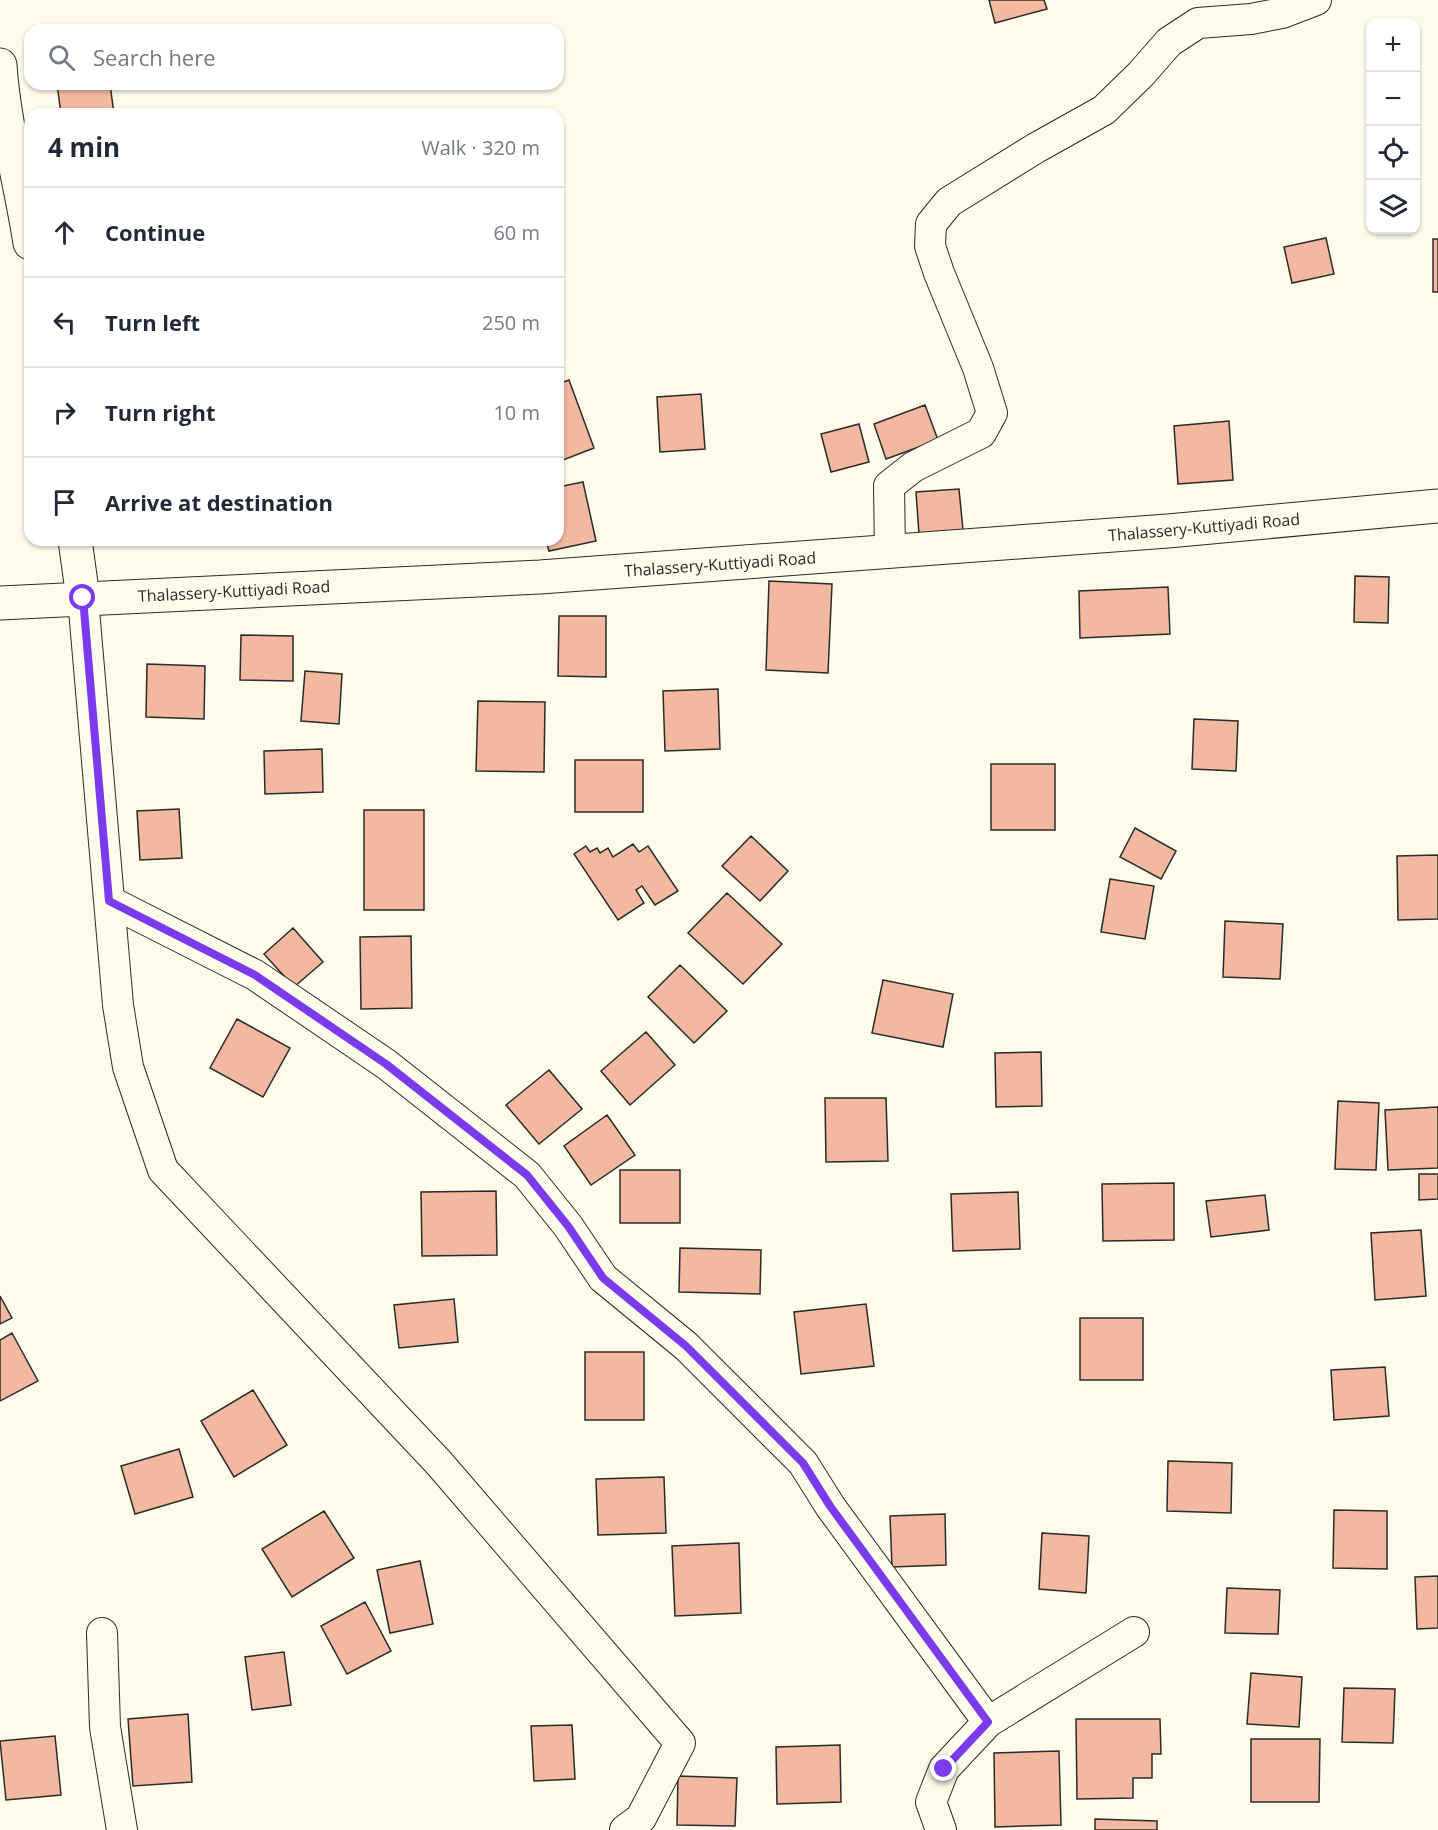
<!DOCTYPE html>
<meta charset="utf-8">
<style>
body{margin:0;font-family:"Open Sans",sans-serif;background:#f2f2f3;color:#1f2937}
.controls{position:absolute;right:18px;top:18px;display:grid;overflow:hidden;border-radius:12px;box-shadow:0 2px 4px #0004}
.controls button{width:54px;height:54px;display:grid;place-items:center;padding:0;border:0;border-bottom:2px solid #e0e1e3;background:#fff;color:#1f2937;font:30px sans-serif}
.stop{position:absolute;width:18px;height:18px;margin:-14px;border:4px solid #7c3aed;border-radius:50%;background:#fff}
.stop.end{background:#7c3aed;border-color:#fff;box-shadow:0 2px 6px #0008}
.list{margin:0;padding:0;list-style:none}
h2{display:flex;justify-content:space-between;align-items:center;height:78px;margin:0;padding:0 24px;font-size:26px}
h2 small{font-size:20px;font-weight:400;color:#747a83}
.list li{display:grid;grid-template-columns:39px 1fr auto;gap:18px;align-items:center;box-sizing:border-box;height:90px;padding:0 24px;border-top:2px solid #e0e1e3}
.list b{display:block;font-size:22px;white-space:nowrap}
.list em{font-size:20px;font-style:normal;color:#747a83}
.icon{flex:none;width:33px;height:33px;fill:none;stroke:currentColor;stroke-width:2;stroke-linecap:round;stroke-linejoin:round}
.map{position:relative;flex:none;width:1438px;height:1830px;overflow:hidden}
.search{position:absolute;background:#fff;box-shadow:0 2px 4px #0004;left:24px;top:24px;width:540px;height:66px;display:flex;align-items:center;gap:15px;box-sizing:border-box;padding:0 21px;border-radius:18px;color:#747a83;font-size:22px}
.panel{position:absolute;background:#fff;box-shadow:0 2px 4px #0004;left:24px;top:108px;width:540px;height:438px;border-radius:18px}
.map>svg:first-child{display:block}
.building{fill:#f2b8a0;stroke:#2b2b2b;stroke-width:1.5}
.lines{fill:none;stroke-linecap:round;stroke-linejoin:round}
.minor-casing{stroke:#2b2b2b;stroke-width:32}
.secondary-casing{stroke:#2b2b2b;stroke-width:35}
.primary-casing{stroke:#2b2b2b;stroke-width:35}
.minor{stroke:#fdfbea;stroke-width:30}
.secondary{stroke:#fdfbea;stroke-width:33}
.primary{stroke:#fdfbea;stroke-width:33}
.route{stroke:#7c3aed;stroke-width:8}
.labels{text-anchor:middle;stroke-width:4.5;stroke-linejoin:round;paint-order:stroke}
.street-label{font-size:16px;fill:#2b2b2b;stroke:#fdfbea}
</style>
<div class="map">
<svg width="1438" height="1830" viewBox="0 0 1438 1830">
<rect width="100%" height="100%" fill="#fdfbea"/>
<path class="building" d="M989 0H1044L1047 9 995 23Z
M57 84H110L114 114H61Z
M1326 238 1334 274 1292 283 1284 247Z
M1433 239H1438V292H1433Z
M569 380 594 448 558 462V384Z
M701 394 705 449 660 452 657 397Z
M925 405 938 440 886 459 874 424Z
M1229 421 1233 480 1178 484 1174 426Z
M859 424 869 462 831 472 821 434Z
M583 482 596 541 549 551 546 540H558V487Z
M959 489 963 530 919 534 916 492Z
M1355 576 1389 577 1388 623 1354 622Z
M769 581 832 584 828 673 766 670Z
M1168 587 1170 634 1080 638 1079 591Z
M559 616H606V677L558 676Z
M241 635 293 636V681L240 680Z
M147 664 205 666 204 719 146 717Z
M305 671 342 674 339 724 301 721Z
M718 689 720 749 665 751 663 691Z
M478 701 545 702 544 772 476 771Z
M1194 719 1238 721 1236 771 1192 769Z
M322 749 323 792 265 794 264 751Z
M575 760H643V812H575Z
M991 764H1055V830H991Z
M179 809 182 858 140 860 137 811Z
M364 810H424V910H364Z
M1135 828 1176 851 1161 879 1120 857Z
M751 836 788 871 760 901 722 866Z
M633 844 639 852 648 846 678 891 655 905 642 886 636 890 644 903 618 920 574 854 586 846 590 852 597 848 600 853 608 848 613 857Z
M1438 855V919L1398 920 1397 856Z
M1110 879 1154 886 1145 939 1101 932Z
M727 893 782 944 743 984 688 933Z
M1225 921 1283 924 1280 979 1223 977Z
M293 928 323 962 294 987 264 954Z
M411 936 412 1008 361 1009 360 937Z
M680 965 727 1011 694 1043 648 997Z
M883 980 953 994 943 1047 872 1033Z
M237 1019 290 1048 263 1097 210 1068Z
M646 1032 675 1065 630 1105 601 1071Z
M1041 1052 1042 1106 996 1107 995 1053Z
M549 1070 582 1109 539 1144 506 1105Z
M825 1098H886L888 1161 826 1162Z
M1338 1101 1379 1103 1376 1170 1335 1169Z
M1438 1107V1168L1388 1170 1385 1110Z
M607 1115 635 1155 591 1185 564 1146Z
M620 1170H680V1223H620Z
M1419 1174H1438V1199L1419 1200Z
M1174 1183V1240L1103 1241 1102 1184Z
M496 1191 497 1255 422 1256 421 1192Z
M1018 1192 1020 1249 953 1251 951 1194Z
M1265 1195 1269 1230 1211 1237 1206 1201Z
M1421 1230 1426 1296 1375 1300 1371 1233Z
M680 1248 761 1250 760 1294 679 1292Z
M0 1296 12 1318 0 1324Z
M454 1299 458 1342 399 1348 394 1305Z
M866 1304 874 1366 801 1374 794 1312Z
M1080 1318H1143V1380H1080Z
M12 1333 38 1381 0 1401V1340Z
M585 1352H644V1420H585Z
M1385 1367 1389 1416 1334 1420 1331 1370Z
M253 1390 287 1445 234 1477 201 1421Z
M179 1449 193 1497 135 1514 121 1466Z
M1168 1461 1232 1463 1231 1513 1167 1511Z
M664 1477 666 1533 598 1535 596 1479Z
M1334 1510 1387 1511V1569L1333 1568Z
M324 1511 354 1558 292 1597 262 1549Z
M945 1514 946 1565 892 1567 890 1516Z
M1042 1533 1089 1536 1086 1593 1039 1589Z
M739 1543 741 1613 675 1616 672 1546Z
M420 1561 433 1624 390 1633 377 1570Z
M1438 1576V1628L1417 1629 1415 1577Z
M1227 1588 1280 1590 1278 1634 1225 1633Z
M365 1602 391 1651 347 1674 321 1626Z
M284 1652 291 1705 252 1710 245 1657Z
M1251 1673 1302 1677 1299 1727 1247 1724Z
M1344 1688 1395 1689 1393 1743 1342 1742Z
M188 1714 192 1782 133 1786 128 1719Z
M1076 1719H1160L1161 1754H1152V1778H1133V1798L1077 1799Z
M572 1725 575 1779 534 1781 531 1726Z
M55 1736 61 1795 6 1800 0 1741Z
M1251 1739H1320L1319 1802H1251Z
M840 1745 841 1802 777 1804 776 1747Z
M1059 1751 1061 1825 995 1827 994 1753Z
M678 1776 737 1778 735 1826 677 1825Z
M1095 1819 1157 1821V1830H1095Z"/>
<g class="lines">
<g class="minor-casing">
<path id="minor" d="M890 552 889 486 913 467 981 433 992 413 978 368 939 273 930 246 931 224 949 202 1036 148 1104 110 1141 74 1169 42 1198 23 1251 19 1282 13 1316 0
M83 598 118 1005 128 1067 163 1170 439 1463 680 1743 641 1818 625 1830
M109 901 255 975 386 1064 527 1175 568 1226 603 1278 686 1346 803 1463 830 1506 988 1722
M102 1633 105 1727 122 1830
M941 1830 931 1802 944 1769 988 1722 1134 1632"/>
</g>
<g class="secondary-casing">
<path id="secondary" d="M0 65C4 125 21 184 30 243
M75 540 83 598"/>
</g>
<g class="primary-casing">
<path id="primary" d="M0 603 540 577 1168 531 1438 506"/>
</g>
<use href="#minor" class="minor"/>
<use href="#secondary" class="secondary"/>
<use href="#primary" class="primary"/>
</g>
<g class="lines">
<path class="route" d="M83 598 109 901 255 975 386 1064 527 1175 568 1226 603 1278 686 1346 803 1463 830 1506 988 1722 944 1769"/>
</g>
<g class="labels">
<g class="street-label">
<text transform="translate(1204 527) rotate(-5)" y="6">Thalassery-Kuttiyadi Road</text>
<text transform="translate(720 564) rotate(-4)" y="6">Thalassery-Kuttiyadi Road</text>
<text transform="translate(234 591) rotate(-3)" y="6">Thalassery-Kuttiyadi Road</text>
</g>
</g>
</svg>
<div class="controls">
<button>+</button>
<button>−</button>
<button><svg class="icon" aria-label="locate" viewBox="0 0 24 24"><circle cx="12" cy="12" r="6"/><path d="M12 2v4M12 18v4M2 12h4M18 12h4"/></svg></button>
<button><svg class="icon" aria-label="layers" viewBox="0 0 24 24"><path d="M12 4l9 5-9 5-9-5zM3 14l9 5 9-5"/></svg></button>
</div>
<div class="stop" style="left:83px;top:598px"></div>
<div class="stop end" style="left:944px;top:1769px"></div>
<div class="search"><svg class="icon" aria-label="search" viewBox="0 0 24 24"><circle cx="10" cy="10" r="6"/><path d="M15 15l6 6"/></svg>Search here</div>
<section class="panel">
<h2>4 min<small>Walk · 320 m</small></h2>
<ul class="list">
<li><svg class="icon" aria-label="ahead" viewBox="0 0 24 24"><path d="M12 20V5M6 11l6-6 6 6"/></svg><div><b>Continue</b></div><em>60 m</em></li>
<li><svg class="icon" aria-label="left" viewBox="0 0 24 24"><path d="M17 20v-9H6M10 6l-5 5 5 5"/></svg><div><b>Turn left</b></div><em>250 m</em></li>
<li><svg class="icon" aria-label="right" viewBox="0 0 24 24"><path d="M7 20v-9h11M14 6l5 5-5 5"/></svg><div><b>Turn right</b></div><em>10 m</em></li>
<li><svg class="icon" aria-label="arrive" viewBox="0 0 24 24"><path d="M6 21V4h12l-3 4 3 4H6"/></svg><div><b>Arrive at destination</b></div></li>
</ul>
</section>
</div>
